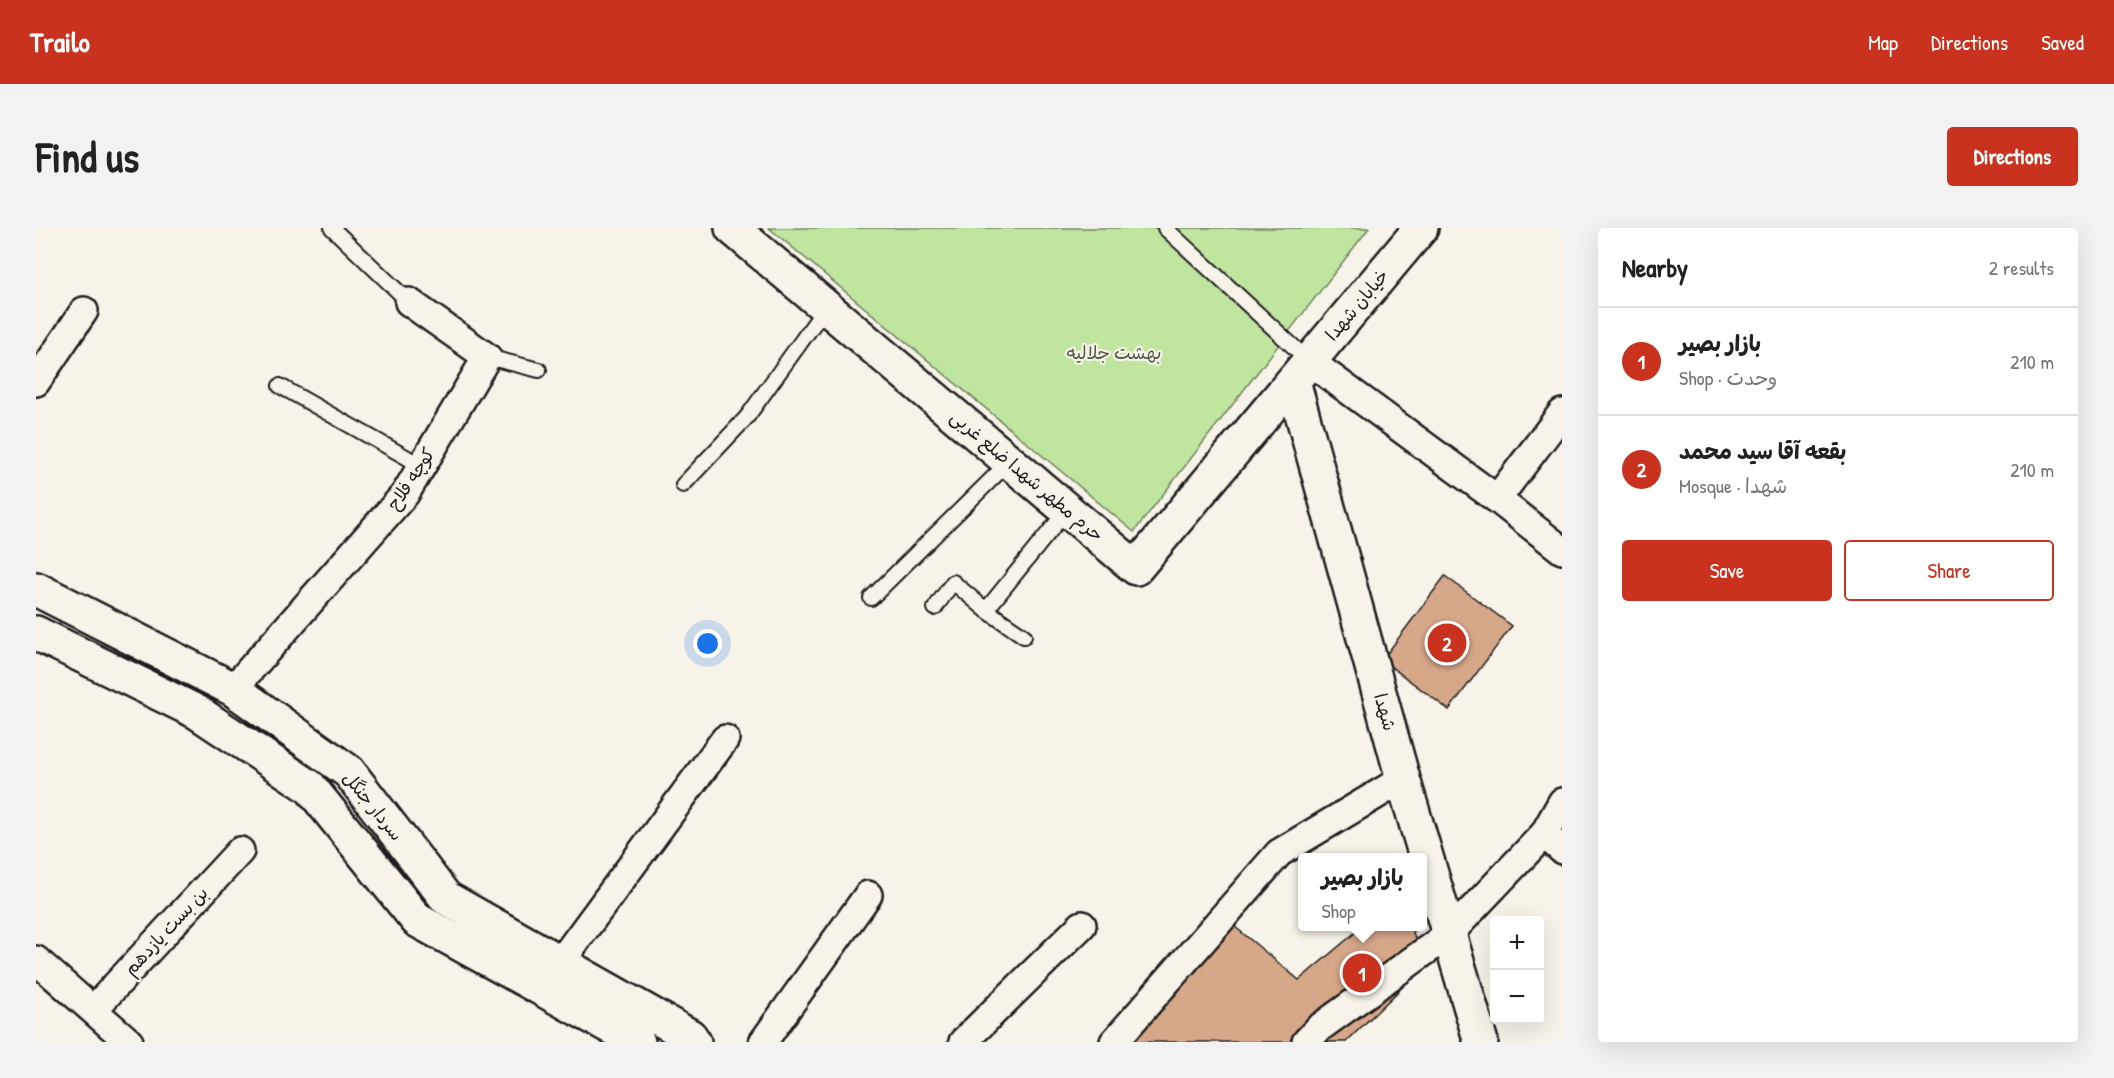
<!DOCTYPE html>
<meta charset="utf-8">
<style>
body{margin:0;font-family:"Patrick Hand","Playpen Sans Arabic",sans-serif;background:#f2f2f2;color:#222}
.controls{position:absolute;right:18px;bottom:18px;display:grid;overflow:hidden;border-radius:6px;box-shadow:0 6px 24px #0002}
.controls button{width:54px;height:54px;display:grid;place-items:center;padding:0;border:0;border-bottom:2px solid #e0e0e0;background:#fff;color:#222;font:30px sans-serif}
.you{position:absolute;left:672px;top:416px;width:21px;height:21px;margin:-15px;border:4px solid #fff;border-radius:50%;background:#1a73e8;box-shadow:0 0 0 9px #1a73e833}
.badge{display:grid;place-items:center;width:39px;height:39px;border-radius:50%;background:#c8321e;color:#fff;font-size:20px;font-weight:700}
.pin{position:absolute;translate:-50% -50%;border:3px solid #fff;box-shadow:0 2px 6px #0006}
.popup{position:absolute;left:1262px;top:625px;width:129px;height:78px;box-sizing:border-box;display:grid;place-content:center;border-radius:6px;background:#fff;filter:drop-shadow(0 2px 4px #0005);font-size:20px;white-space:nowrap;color:#767676}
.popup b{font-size:22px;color:#222}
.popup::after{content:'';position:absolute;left:50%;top:100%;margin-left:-12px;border:12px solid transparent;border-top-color:#fff}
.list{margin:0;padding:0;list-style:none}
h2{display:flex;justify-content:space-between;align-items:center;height:78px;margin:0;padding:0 24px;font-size:26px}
h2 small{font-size:20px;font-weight:400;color:#767676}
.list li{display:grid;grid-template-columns:39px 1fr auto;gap:18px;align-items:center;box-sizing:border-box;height:108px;padding:0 24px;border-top:2px solid #e0e0e0}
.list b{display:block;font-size:22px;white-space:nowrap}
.list p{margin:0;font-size:20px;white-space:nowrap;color:#767676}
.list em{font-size:20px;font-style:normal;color:#767676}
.actions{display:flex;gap:12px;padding:18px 24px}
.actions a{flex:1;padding:14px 0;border:2px solid #c8321e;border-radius:6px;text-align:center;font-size:21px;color:#c8321e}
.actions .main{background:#c8321e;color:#fff}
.map{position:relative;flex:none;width:1526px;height:814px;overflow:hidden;border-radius:6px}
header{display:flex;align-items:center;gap:36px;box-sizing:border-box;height:84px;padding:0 30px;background:#c8321e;color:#fff}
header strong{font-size:28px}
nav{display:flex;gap:33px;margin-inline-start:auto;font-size:21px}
.intro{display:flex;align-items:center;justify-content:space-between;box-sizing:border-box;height:144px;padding:0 36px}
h1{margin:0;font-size:42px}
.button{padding:15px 27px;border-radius:6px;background:#c8321e;color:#fff;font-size:21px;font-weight:700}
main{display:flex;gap:36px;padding:0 36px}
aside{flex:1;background:#fff;border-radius:6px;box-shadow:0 6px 24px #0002}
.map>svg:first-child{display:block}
.green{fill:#c0e59f;stroke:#6e805e;stroke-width:1.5}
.building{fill:#d7a789;stroke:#1c1c1c;stroke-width:1.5}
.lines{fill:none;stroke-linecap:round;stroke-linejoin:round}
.service-casing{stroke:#1c1c1c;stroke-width:18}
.minor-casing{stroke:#1c1c1c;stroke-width:32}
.tertiary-casing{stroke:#1c1c1c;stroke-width:38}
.secondary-casing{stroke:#1c1c1c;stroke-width:38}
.service{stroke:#f7f3e8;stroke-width:14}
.minor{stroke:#f7f3e8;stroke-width:27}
.tertiary{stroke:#f7f3e8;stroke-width:33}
.secondary{stroke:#f7f3e8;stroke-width:33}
.labels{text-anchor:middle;stroke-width:4.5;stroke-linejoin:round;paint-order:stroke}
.street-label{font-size:18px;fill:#1c1c1c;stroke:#f7f3e8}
.park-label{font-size:18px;fill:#4d5843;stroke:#f7f3e8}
</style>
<header>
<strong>Trailo</strong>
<nav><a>Map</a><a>Directions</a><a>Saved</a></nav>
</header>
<div class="intro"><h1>Find us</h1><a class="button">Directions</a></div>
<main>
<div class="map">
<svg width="1526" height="814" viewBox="0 0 1526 814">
<rect width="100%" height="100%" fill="#f7f3e8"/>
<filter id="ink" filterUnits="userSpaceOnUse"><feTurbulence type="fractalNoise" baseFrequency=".0167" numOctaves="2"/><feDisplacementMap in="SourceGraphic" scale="12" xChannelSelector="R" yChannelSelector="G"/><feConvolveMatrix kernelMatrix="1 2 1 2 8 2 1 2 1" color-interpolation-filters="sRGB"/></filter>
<g filter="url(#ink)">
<path class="green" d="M733 0H1333L1098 304Z"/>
<path class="building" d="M1409 348 1476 398 1413 482 1346 432Z
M1198 698 1263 752 1327 698H1375L1388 738 1310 814H1091Z"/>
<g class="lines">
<g class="service-casing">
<path id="service" d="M296 0 373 74
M1129 0 1273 133
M451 129 503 142
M244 158 386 238
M647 257 711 189 790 79
M835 370 973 234
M899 380 917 354 950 382 1031 282
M950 382 988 408"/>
</g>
<g class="minor-casing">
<path id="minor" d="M1273 133 1461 271
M0 154 48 83
M1526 185 1461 271 1526 322
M197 461 369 266 451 129 373 74
M1508 606 1526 622
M0 732 93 814
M523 736 689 511
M57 782 204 623
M727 814 832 667
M927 814 1046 697
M1078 814 1243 625 1367 551
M1270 814 1283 800 1413 706 1508 606 1526 574"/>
</g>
<g class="tertiary-casing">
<path id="tertiary" d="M696 0 1100 340 1385 0
M1257 153 1367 551 1445 814"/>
</g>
<g class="secondary-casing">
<path id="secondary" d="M0 361 197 461 313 544 410 670 654 808 658 814
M0 405 161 484 274 559 381 692 602 814"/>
</g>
<use href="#service" class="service"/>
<use href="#minor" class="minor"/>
<use href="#tertiary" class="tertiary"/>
<use href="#secondary" class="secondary"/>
</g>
</g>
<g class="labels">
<g class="street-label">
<text transform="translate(1321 77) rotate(-50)" y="6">خیابان شهدا</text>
<text transform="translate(991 248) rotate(40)" y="6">حرم مطهر شهدا ضلع غربی</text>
<text transform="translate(375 251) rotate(-56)" y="6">کوچه فلاح</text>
<text transform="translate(1349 484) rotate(74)" y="6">شهدا</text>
<text transform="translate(337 578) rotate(51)" y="6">سردار جنگل</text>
<text transform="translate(130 703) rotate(-47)" y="6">بن بست یازدهم</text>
</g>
<g class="park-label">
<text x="1078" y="131">بهشت جلالیه</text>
</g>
</g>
</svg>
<div class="controls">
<button>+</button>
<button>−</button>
</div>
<div class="you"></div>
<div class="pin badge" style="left:1326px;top:745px">1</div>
<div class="popup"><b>بازار بصیر</b>Shop</div>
<div class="pin badge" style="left:1411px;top:415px">2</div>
</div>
<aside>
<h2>Nearby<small>2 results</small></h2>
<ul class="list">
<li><span class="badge">1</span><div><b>بازار بصیر</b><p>Shop · وحدت</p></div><em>210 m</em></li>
<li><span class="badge">2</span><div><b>بقعه آقا سید محمد</b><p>Mosque · شهدا</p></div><em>210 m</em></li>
</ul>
<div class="actions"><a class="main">Save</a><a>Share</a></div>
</aside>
</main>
